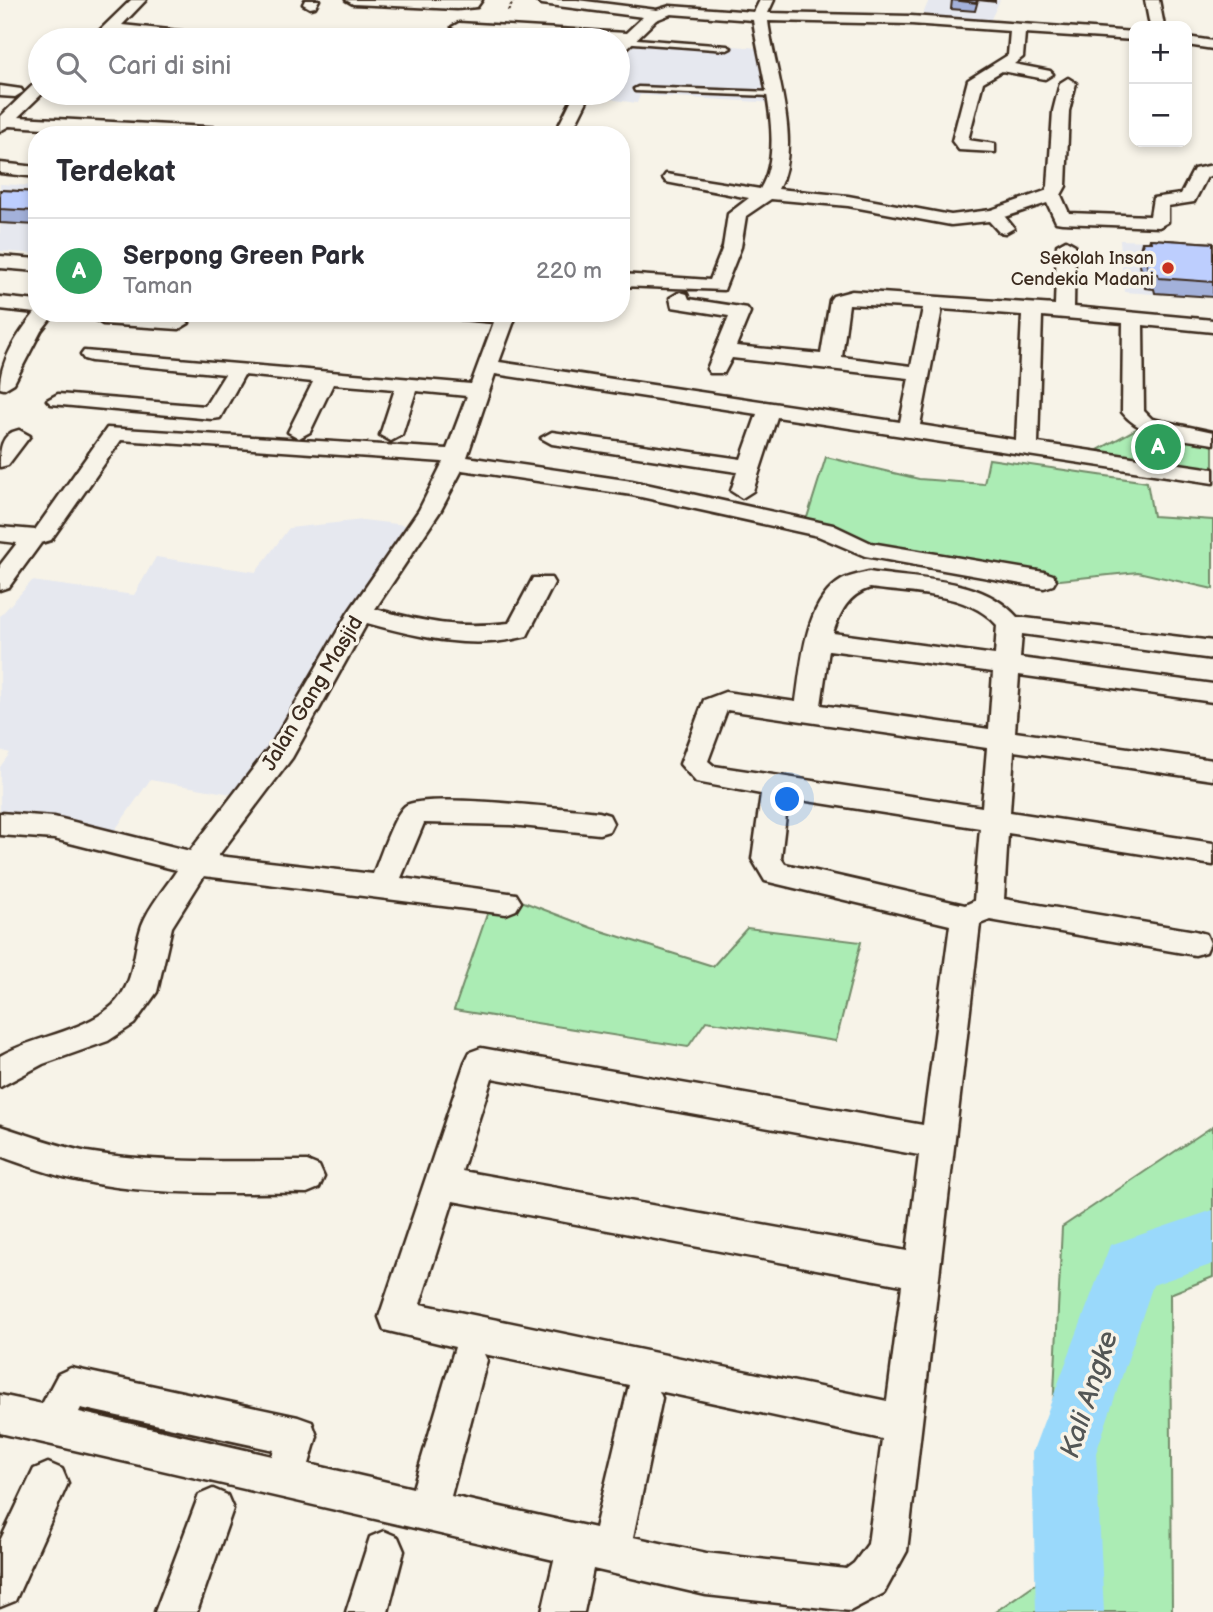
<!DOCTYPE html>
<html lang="id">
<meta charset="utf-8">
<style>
body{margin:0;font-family:"Balsamiq Sans",sans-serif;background:#f2f2f3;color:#2b2b33}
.controls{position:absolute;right:21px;top:21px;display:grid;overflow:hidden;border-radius:14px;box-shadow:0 4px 10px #0003}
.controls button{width:63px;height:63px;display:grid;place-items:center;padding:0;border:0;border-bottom:2px solid #e1e1e2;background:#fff;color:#2b2b33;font:35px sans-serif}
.you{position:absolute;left:788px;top:800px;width:24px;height:24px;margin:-18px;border:5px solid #fff;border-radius:50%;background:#1a73e8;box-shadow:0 0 0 10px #1a73e833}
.badge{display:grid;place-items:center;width:46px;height:46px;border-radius:50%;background:#111827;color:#fff;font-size:23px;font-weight:700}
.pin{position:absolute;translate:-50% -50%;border:4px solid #fff;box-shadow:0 2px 7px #0006}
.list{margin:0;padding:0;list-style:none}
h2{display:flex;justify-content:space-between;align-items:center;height:91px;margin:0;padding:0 28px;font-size:30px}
h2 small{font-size:23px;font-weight:400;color:#7c7c81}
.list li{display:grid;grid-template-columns:46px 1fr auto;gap:21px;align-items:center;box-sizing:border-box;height:105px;padding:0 28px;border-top:2px solid #e1e1e2}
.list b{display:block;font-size:26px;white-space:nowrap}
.list p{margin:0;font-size:23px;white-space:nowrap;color:#7c7c81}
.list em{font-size:23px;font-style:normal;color:#7c7c81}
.icon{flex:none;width:38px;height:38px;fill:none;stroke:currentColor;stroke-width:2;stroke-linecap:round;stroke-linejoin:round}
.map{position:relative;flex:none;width:1213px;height:1612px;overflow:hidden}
.search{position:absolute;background:#fff;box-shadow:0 4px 10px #0003;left:28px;top:28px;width:602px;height:77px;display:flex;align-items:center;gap:18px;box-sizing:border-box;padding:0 24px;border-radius:38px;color:#7c7c81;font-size:26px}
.panel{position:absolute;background:#fff;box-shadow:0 4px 10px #0003;left:28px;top:126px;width:602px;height:196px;border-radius:28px}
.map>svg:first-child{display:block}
.built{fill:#e6e8ef}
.green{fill:#abecb4;stroke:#738b69;stroke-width:2}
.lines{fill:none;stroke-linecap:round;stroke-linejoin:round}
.river{fill:#9ad9fb;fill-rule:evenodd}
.service-casing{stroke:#3b2a1e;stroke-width:5}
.minor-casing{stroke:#3b2a1e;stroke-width:5}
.path{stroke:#3b2a1e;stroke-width:2.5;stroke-dasharray:2.5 2.5;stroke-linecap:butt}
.service{fill:#f7f3e8;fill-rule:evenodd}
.minor{fill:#f7f3e8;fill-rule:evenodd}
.wall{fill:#a3b1da;stroke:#3b2a1e;stroke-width:2}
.building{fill:#bdcefe;stroke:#3b2a1e;stroke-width:2}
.poi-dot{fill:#c8321e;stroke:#f7f3e8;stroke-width:2.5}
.labels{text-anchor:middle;stroke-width:7;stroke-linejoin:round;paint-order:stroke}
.far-poi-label{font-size:18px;fill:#3b2a1e;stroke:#f7f3e8;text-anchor:end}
.street-label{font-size:21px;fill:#3b2a1e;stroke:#f7f3e8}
.near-water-label{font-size:28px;font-style:italic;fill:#535655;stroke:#f7f3e8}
</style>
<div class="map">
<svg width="1213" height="1612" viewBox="0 0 1213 1612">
<rect width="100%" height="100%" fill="#f7f3e8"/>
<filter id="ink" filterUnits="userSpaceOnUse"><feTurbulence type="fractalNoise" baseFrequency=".0143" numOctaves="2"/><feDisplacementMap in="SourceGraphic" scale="14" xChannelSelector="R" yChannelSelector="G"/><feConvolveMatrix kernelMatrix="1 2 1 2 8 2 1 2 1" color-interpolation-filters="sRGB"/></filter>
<g filter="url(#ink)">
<path class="built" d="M929 0H1000L989 23 923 14Z
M637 39 760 48 777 103 640 95 637 103 615 100 601 94 618 93V68Z
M0 184 37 186V254L0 251Z
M1120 240 1213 243V298L1124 292Z
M363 520 414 526 261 799 150 780 108 840 0 825V767L10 753 0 750V616L32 581 134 595 156 557 256 572 289 528Z"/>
<path class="green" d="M1145 424 1213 438V476L1087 456Z
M826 457 919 479 984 484 989 459 1147 482 1153 516 1213 520V589L1138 572 1060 580 859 548 842 540H826L805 524Z
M495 891 592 928 713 966 747 928 861 942 836 1041 706 1021 688 1047 454 1010Z
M1213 1126V1277L1170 1294 1172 1612H995L1045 1577 1062 1227Z"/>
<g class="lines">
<path class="river" d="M1213 1210V1264L1153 1285 1096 1453 1104 1612H1036L1032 1453 1110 1245Z"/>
<g class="service-casing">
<path id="service" d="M624 38 727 46 731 48 727 50 621 42V38Z
M638 87 771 92 775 94 771 96 635 91 634 89Z"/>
</g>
<g class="minor-casing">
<path id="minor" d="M131 0H146L122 25 227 36 234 40H186L114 33 106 40H96V34Z
M305 0H319L315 7 310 8 303 4Z
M346 0H482L477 7 457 9 353 4Z
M535 0H577L657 10 670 6 754 12 760 0H774L768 13 911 16 1134 32V40L1025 33 1023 57 1014 64 1050 71 1053 74 1045 79 1002 71 983 82 968 140 995 144V152L959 150 952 141 968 80 1008 55 1010 31 911 24 768 21C774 70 803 144 778 189L848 196 951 215 991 210 1045 191 1048 186 1053 111 1060 83 1068 78 1076 83 1069 111 1066 186 1061 195 1069 213 1150 216 1153 198 1181 194 1194 169 1213 165V175L1207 177 1194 202 1168 206V222L1159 227 1062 223 1056 222 1047 203 1005 217 1014 228 1005 233 999 232 989 221 951 225 848 206 771 199 746 216 741 247 724 290 621 286V274L710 280 723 247 728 214 749 198 666 182 663 178 666 174 760 189C787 146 759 68 753 20L671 14 656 20 623 52 618 53V40L459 31 452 27 459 23 626 33 643 17 542 4Z
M1145 0H1159L1164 26H1150Z
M1187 37 1213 41V49L1187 45Z
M40 82V93H43L18 117 263 130 271 135H168L9 126 0 131V117L34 84Z
M0 86 21 89 23 92 15 97 0 96Z
M575 93H591L570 135H554Z
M0 163 37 167V177L0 173Z
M1066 240 1075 245 1074 307 1213 320V332L1143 325 1144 411 1152 419 1213 432V444C1183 438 1141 438 1122 412L1123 323 1042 316 1038 443 1213 469V483L777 417 753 491 742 498 731 491 737 472 552 444 541 438 552 432 741 459 757 414 495 374 467 457 632 481 833 525 871 543 1044 572 1053 575 1056 580 1053 585 1044 588 865 556 818 536 632 495 462 470 441 510 375 609C426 622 456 629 509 623L533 578H551L554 583 527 636C471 651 420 637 367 623L292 758 218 856 373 874C380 858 393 816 405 806 424 792 568 809 599 812L609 815 613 823 609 831 599 834 511 825 424 823 401 878 516 894 521 902 516 910 506 914 204 876 172 927 157 992 134 1024 108 1041 43 1064 0 1087V1056C34 1036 84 1032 113 1005 136 982 132 954 142 925 149 906 166 887 177 870L54 839 0 835V813L54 817 190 851 272 744 348 613 419 510 443 462 121 440 51 540 41 543 9 587 0 590V565L17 543 0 541V527L35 530 107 428 447 449 467 396 416 391 402 435 391 441 380 435 395 389 333 384 310 432 299 438 288 432 313 382 244 375 220 418 212 419 51 404 47 400 58 394 205 406 225 374 91 361 84 359 81 355 84 351 471 384 494 322 461 319 451 313H517L499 362 900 422 909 378 732 358 724 373H710L707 369 729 316 672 307 670 298 680 292 687 294 689 299 747 308 750 312 736 346 821 354 830 300 833 296 852 291 1055 305 1057 245ZM849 304 923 308 911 366 842 357ZM942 309 1022 315 1016 440 920 425Z
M0 256 37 259V271L0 268Z
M0 297 37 301V313H55L41 331 14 383 4 389 0 388C0 360 18 334 35 313L0 309Z
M98 313 179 317 189 323 179 329 103 324 93 318Z
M19 430 30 436 8 465 0 467C0 450 0 434 19 430Z
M869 572C919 580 982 577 1017 617L1213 641V659L1022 634 1020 658 1213 684V702L1019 675 1015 732 1213 760V780L1014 751 1010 812 1213 843V865L1008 833 1004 899 1195 931 1206 934 1210 943 1206 952 1195 955 990 920 980 924 907 1551 884 1593 850 1611 706 1595 593 1569 584 1612H542L554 1560 0 1433V1395L42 1404 58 1374 71 1368 298 1417 312 1422 317 1436 309 1464 413 1488 455 1347 384 1330 379 1317 465 1062 470 1052 481 1048 923 1125 950 925 765 881 752 859 761 794 696 782 680 764 704 700 725 692 796 702C802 664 804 602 842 580 850 576 861 574 869 572ZM870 588C912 594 968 592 997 625L995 655 833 633C840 612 848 595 870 588ZM829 650 993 672 989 729 821 705ZM727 710 987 748 982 807 714 766 708 761ZM788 798 980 828 974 901 965 905 785 864 781 858ZM492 1078 919 1155 907 1251 462 1171ZM453 1201 902 1285 887 1401 420 1304ZM484 1354 629 1385 595 1528 451 1496 487 1360ZM659 1391 882 1439 868 1544 854 1563 846 1569 706 1553 633 1537 662 1398ZM81 1408 274 1450 272 1456 79 1412Z
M0 1126C29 1135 57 1146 87 1152 160 1164 234 1161 307 1161L319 1166 324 1177 319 1188 307 1193C231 1192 152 1197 77 1180 51 1175 25 1165 0 1156Z
M48 1463 62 1469 68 1483 15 1601 0 1607V1541L34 1469Z
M213 1489 227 1495 233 1509 197 1612H155L199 1495Z
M384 1531 398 1537 404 1551 388 1612H346L370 1537Z"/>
</g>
<path class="path" d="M508 11 514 0"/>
<use href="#service" class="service"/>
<use href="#minor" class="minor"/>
</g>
<path class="wall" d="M952 0H995V2L978 0 975 11 951 9Z
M0 190 37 192V225L0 223Z
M1150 239 1213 243V297L1155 293 1154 289 1145 288 1138 256 1142 242H1149Z"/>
<path class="building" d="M952 0H977L976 3Z
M0 190 37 192V211L0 209Z
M1150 239 1213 243V282L1159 278 1158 274H1149L1142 242H1151Z"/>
</g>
<circle class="poi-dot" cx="1168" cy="268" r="7"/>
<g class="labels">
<g class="far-poi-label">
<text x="1154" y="264">Sekolah Insan<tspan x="1154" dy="21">Cendekia Madani</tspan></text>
</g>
<g class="street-label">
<text transform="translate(312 693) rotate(-59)" y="7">Jalan Gang Masjid</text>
</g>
<g class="near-water-label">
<text transform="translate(1088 1394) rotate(-72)" y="10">Kali Angke</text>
</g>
</g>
</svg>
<div class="controls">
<button>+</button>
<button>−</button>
</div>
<div class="you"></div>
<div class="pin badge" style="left:1158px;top:447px;background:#2e9e5b">A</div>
<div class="search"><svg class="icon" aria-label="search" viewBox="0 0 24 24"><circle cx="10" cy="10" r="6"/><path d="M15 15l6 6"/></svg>Cari di sini</div>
<section class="panel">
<h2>Terdekat<small></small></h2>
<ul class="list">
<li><span class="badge" style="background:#2e9e5b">A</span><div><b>Serpong Green Park</b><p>Taman</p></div><em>220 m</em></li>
</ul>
</section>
</div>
